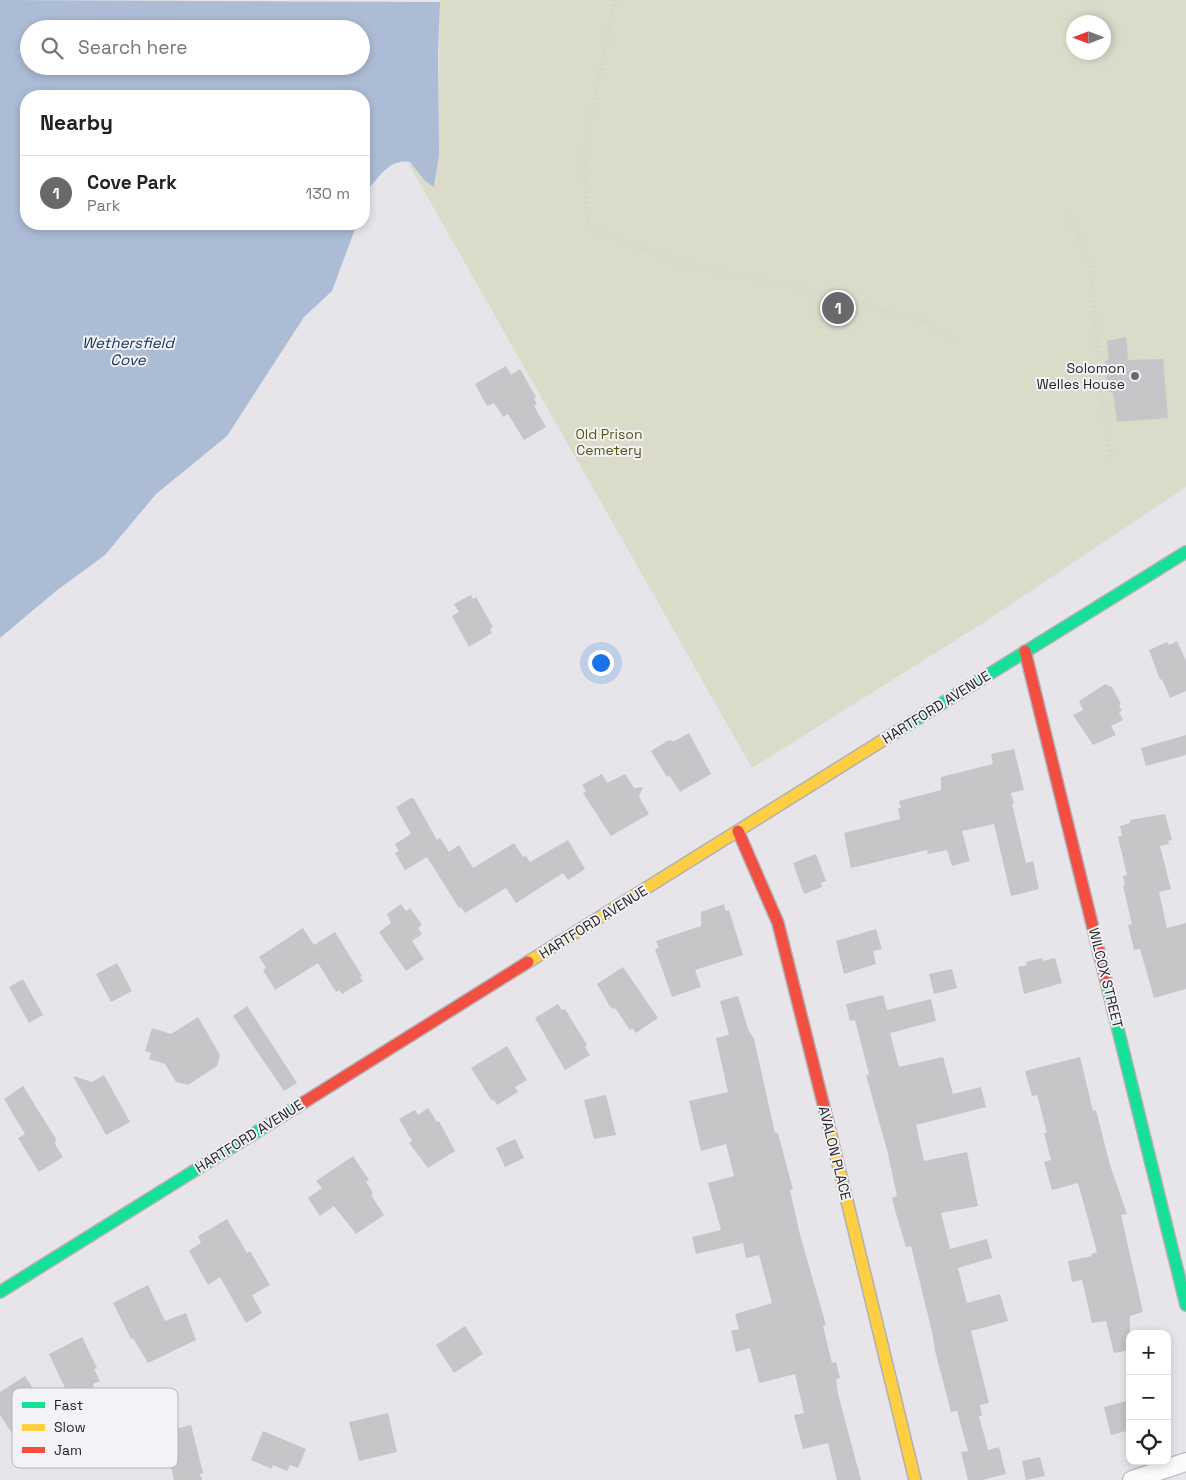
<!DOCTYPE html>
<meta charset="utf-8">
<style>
body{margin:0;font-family:"Space Grotesk",sans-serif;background:#f6f6f6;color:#222}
.controls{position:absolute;right:15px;bottom:15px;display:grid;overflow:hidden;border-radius:10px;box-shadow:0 2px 8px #0003}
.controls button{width:45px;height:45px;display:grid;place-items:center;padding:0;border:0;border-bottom:1px solid #e0e0e0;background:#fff;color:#222;font:25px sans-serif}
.compass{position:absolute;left:1066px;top:15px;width:45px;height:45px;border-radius:50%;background:#fff;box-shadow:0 2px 8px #0003;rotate:270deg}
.you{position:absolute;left:600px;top:662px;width:18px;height:18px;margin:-12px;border:4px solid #fff;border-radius:50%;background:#1a73e8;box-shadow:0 0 0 8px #1a73e833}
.badge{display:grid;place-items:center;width:32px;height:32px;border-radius:50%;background:#69686b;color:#fff;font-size:16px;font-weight:700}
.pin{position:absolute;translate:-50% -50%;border:2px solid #fff;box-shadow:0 1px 5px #0006}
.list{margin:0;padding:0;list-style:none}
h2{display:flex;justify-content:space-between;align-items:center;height:65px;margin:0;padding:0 20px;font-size:21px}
h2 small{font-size:16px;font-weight:400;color:#767676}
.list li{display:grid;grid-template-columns:32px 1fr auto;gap:15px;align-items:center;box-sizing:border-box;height:75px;padding:0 20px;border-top:1px solid #e0e0e0}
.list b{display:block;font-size:19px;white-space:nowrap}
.list p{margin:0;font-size:16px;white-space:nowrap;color:#767676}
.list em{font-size:16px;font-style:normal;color:#767676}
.icon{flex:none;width:28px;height:28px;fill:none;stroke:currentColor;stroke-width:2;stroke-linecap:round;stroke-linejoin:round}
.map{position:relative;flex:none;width:1186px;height:1480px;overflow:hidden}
.search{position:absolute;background:#fff;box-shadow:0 2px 8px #0003;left:20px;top:20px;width:350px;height:55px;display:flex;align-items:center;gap:12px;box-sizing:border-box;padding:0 18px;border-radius:28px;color:#767676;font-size:19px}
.panel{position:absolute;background:#fff;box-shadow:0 2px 8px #0003;left:20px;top:90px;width:350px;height:140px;border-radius:20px}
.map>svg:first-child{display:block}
.green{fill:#dbdbca;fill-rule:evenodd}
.water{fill:#acbcd5;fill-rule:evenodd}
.building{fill:#c6c5c7}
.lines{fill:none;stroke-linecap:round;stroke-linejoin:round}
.street-casing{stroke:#b1b0b3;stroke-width:20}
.fast-casing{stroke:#b1b0b3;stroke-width:14}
.slow-casing{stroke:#b1b0b3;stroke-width:14}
.jam-casing{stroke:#b1b0b3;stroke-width:14}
.path{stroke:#d0d0d0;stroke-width:3;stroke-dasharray:1 4;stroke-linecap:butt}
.street{stroke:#fbfbfc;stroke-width:18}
.fast{stroke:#16e098;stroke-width:11}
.slow{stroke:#ffcf43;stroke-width:11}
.jam{stroke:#f24e42;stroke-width:11}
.poi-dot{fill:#69686b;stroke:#f3f2f7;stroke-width:2}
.labels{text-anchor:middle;stroke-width:4;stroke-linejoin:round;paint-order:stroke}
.poi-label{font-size:14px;fill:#252527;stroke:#f3f2f7;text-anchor:end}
.park-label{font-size:14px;fill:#565713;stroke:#f3f2f7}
.street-label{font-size:14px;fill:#252527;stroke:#f3f2f7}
.water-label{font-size:15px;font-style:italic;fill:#10305b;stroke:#f3f2f7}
.key{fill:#f3f2f7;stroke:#b5b4b9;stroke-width:1}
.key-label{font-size:14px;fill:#252527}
</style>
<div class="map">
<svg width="1186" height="1480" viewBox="0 0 1186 1480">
<rect width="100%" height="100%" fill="#e7e5e9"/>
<path class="green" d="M440 0H1186V487L983 623 752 768 407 161 417 169 425 181 436 183C440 122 438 61 440 0ZM1074 22H1104V52H1074Z"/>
<path class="water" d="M0 0 440 2 438 53 439 155 434 187 425 181 410 162C387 158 378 181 364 193V96H26V224H353L355 229 332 291 304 317 227 436 156 494 105 555 56 591 0 638ZM29 29H361V66H29Z"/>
<path class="building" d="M1126 337 1128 360 1163 359 1168 418 1117 422 1113 392H1107L1105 361 1109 360 1107 341Z
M506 366 511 375 520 369 536 397 534 399 537 404 534 406 546 427 524 440 508 414 503 417 494 403 487 406 475 384Z
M471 595 473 599 476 597 493 627 490 629 492 633 469 647 452 616 459 612 454 604Z
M1177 641 1186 661V691L1170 698 1162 679 1160 680 1149 650 1167 642 1169 645Z
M1105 684 1112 687 1121 704 1119 705 1122 711 1119 712 1123 720 1111 726 1116 735 1093 745 1073 715 1083 710 1079 701Z
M689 733 711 774 680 792 669 775 667 777 651 751 667 741 672 740 673 742Z
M1186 735V755L1146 766 1141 748Z
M1014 749 1024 790 1011 793 1014 803 1012 804 1026 863 1033 861 1039 889 1011 896 994 824 962 831 970 861 952 866 947 850 928 854 927 850 851 868 844 833 900 819 898 808H901L899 801 941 790V777L993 764 991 754Z
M602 774 607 783 625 774 634 788 643 787 639 797 649 814 611 836 583 793 586 791 582 785Z
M411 798 414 799 437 840 440 838 449 852 459 845 473 868 514 843 523 857 526 856 530 862 568 840 585 869 568 880 563 873 516 903 506 888 465 913 461 907 459 908 427 857 405 870 395 853 399 851 395 844 411 834 396 807Z
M1165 814 1172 840 1168 841 1169 844 1160 846 1171 889 1159 892 1167 928 1186 923V989L1154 998 1140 949 1134 950 1128 925 1132 924 1123 886 1125 885 1123 876 1127 875 1118 837 1122 836 1120 826 1130 823V820Z
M816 854 826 881 821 883 822 887 804 894 793 863Z
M401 904 406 911 410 908 422 925 418 928 422 934 412 941 424 959 406 971 379 932 391 923 387 914Z
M724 904 726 911 729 910 743 955 695 970 701 987 672 997 655 949 659 948 656 941 701 926V912Z
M303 928 314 945 335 932 362 976 360 977 363 981 342 994 339 990 336 992 318 963 275 990 263 970 266 968 259 957Z
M876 929 882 949 873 951 876 964 844 974 836 941Z
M1042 958 1043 961 1055 958 1062 983 1024 994 1018 967 1027 965 1026 962Z
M117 963 132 991 111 1002 96 974Z
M623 967 658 1018 636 1033 632 1028 630 1030 615 1008 613 1009 609 1005 597 984Z
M952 969 957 988 934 994 929 974Z
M23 979 43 1015 29 1023 9 987Z
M883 995 887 1010 931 999 936 1021 890 1033 899 1067 943 1057 953 1094 981 1087 986 1107 916 1125 924 1161 967 1152 978 1206 941 1213 950 1249 987 1239 992 1258 958 1268 967 1303 1000 1294 1008 1321 971 1331 989 1403 980 1405 982 1416H979L988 1450 999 1447 1006 1474 982 1480H968L961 1452 968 1451 957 1411 951 1412 935 1351 933 1336 911 1246 906 1247 897 1217 892 1198 897 1196 887 1150 866 1075 869 1074 855 1020 850 1021 846 1004Z
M738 996 748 1029 754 1039 775 1133H778L793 1190H790L800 1235 826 1325 823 1326 832 1363 836 1362 840 1378 836 1379 838 1394 861 1480H837L828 1443 803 1449 794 1415 804 1413 795 1374 759 1383 750 1348 736 1352 731 1331 739 1329 735 1314 772 1303 759 1255 746 1258 743 1243 696 1254 692 1237 721 1230 708 1183 734 1176 726 1144 701 1151 689 1101 728 1092 716 1038 729 1035 720 1001Z
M558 1004 562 1010 565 1009 587 1045 585 1047 590 1055 565 1070 535 1018Z
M247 1006 297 1083 284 1091 233 1016Z
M198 1017 220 1055 217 1066 188 1085 176 1082 165 1064 149 1059 151 1053 145 1051 152 1028 171 1034Z
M507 1046 527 1080 515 1087 518 1092 497 1105 494 1100 492 1101 471 1068Z
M1080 1057 1093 1111 1096 1110 1110 1165 1127 1214 1121 1215 1143 1312 1130 1316V1350L1114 1353 1106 1321 1092 1323 1082 1280 1072 1282 1068 1261 1092 1256 1091 1254 1097 1252 1078 1183 1052 1190 1044 1162 1051 1160 1044 1133H1047L1037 1095 1032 1096 1025 1071Z
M104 1075 130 1122 106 1135 73 1076 92 1082Z
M23 1086 56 1139 55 1144 63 1157 39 1172 18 1138 25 1134 4 1099Z
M606 1095 616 1135 594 1139 584 1100Z
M428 1108 437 1122 439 1121 455 1151 428 1168 409 1143 412 1141 399 1119 415 1110 418 1115Z
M515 1139 524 1158 505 1167 496 1148Z
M353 1156 369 1180 366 1182 373 1193 371 1195 384 1215 356 1234 334 1206 320 1216 308 1198 322 1188 316 1181Z
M227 1219 247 1253 250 1251 270 1285 252 1295 262 1313 246 1323 220 1277 208 1285 189 1251 201 1243 198 1236Z
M148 1285 165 1321 186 1313 196 1340 148 1363 133 1338 131 1339 113 1303Z
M465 1326 483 1354 454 1373 436 1345Z
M82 1337 97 1368 94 1369 100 1381 93 1384 96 1396 74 1407 49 1354Z
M25 1376 52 1418 49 1420 54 1428 47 1432 55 1444 34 1457 18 1432 13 1435 0 1415V1392Z
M1130 1400V1430L1111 1435 1104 1407Z
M388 1413 397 1452 359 1461 349 1422Z
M191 1425 203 1473 200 1474 202 1480H174L163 1432Z
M263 1431 306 1449 298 1468 290 1465 287 1471 273 1465 272 1469 251 1460Z
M1040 1457 1045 1476 1026 1480 1022 1461Z"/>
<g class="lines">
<g class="street-casing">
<path id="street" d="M1132 1480 1186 1462"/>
</g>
<g class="fast-casing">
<path id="fast" d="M896 732 1186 552
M1107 985 1186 1305
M0 1292 298 1106"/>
</g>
<g class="slow-casing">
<path id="slow" d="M528 962 896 732
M828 1123 915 1480"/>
</g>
<g class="jam-casing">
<path id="jam" d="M1025 651 1107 985
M738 831 778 923 828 1123
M298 1106 528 962"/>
</g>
<path class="path" d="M615 0 584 155 587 221 593 229 678 263 835 295 928 323 955 343
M1067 211 1090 263 1102 398 1111 458"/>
<use href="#street" class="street"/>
<use href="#fast" class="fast"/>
<use href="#slow" class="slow"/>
<use href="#jam" class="jam"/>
</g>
<circle class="poi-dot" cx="1135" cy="376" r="5"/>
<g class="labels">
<g class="poi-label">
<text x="1125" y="373">Solomon<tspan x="1125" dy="16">Welles House</tspan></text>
</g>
<g class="park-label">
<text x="609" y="439">Old Prison<tspan x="609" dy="16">Cemetery</tspan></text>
</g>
<g class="street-label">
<text transform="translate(936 707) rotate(-32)" y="5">HARTFORD AVENUE</text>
<text transform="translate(593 922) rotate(-32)" y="5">HARTFORD AVENUE</text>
<text transform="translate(1106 978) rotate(76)" y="5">WILCOX STREET</text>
<text transform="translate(249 1136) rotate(-32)" y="5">HARTFORD AVENUE</text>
<text transform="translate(835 1153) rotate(76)" y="5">AVALON PLACE</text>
</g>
<g class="water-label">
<text x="128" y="348">Wethersfield<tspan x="128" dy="17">Cove</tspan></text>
</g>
</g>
<rect x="12" y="1388" width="166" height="80" rx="8" class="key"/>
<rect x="22" y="1402" width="23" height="6" fill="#16e098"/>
<rect x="22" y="1424" width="23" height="7" fill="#ffcf43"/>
<rect x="22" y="1447" width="23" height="6" fill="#f24e42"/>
<g class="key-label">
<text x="54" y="1410">Fast</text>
<text x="54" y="1432">Slow</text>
<text x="54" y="1455">Jam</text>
</g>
</svg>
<div class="controls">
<button>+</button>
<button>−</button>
<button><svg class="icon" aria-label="locate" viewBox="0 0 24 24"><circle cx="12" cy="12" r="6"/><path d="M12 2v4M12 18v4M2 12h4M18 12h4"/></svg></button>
</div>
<svg class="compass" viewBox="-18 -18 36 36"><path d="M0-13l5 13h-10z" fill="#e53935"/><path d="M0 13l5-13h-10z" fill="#767676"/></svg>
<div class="you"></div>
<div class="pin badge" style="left:838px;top:308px">1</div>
<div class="search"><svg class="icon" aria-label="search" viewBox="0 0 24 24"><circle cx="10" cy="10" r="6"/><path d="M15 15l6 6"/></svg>Search here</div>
<section class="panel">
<h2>Nearby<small></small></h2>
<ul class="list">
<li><span class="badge">1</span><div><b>Cove Park</b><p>Park</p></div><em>130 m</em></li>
</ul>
</section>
</div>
